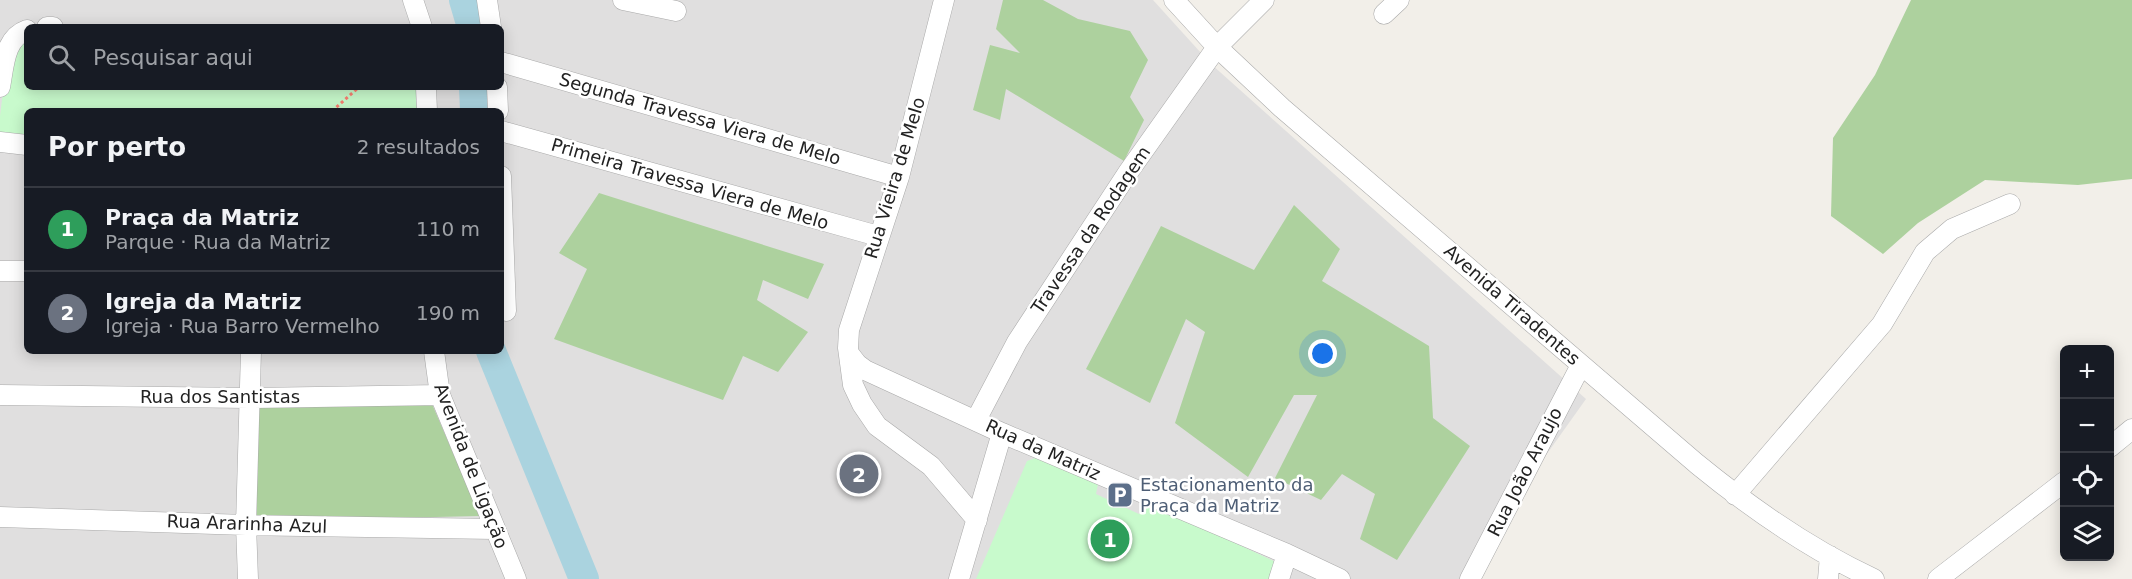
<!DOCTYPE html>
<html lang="pt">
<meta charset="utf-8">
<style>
body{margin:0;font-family:"DejaVu Sans",sans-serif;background:#20242c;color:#f1f3f6}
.controls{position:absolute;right:18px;bottom:18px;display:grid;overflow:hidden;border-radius:9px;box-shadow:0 3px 15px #0003}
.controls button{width:54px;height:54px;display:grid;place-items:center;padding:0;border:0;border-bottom:2px solid #363941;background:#171b24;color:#f1f3f6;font:30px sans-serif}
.you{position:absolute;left:1323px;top:354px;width:21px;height:21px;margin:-15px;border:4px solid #fff;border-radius:50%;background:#1a73e8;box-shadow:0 0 0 9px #1a73e833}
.badge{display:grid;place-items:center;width:39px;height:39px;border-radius:50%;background:#d40000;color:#fff;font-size:20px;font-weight:700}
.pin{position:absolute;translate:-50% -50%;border:3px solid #fff;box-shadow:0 2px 6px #0006}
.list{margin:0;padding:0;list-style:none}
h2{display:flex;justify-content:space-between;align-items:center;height:78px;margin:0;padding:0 24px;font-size:26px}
h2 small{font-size:20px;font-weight:400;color:#9ea1a6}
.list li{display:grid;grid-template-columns:39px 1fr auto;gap:18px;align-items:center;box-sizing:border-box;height:84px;padding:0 24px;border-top:2px solid #363941}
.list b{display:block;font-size:22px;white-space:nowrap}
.list p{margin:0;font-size:20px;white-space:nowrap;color:#9ea1a6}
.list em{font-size:20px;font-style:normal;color:#9ea1a6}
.icon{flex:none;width:33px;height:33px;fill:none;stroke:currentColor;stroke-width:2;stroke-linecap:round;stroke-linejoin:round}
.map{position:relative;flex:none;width:2132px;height:579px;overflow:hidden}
.search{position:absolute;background:#171b24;box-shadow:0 3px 15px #0003;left:24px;top:24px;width:480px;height:66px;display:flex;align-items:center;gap:15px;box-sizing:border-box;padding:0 21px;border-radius:9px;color:#9ea1a6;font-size:22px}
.panel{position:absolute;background:#171b24;box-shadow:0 3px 15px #0003;left:24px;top:108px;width:480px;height:246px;border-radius:9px}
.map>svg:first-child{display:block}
.residential{fill:#e0dfdf;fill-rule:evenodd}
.forest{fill:#add19e}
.park{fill:#c8facc}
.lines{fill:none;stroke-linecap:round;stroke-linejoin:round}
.river{stroke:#aad3df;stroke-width:30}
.minor-casing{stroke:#a9a9a9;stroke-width:21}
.path{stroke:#fa8072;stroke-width:3;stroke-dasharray:3 3;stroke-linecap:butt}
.minor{stroke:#fff;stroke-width:20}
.labels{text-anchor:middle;stroke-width:5;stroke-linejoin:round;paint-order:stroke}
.street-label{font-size:18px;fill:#222;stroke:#fff}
.service-label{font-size:18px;fill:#4e5e75;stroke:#fff;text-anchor:start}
</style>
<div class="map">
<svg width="2132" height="579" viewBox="0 0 2132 579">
<rect width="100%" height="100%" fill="#f2efe9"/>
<path class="residential" d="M0 0H1153L1211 64 1586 399 1529 479 1474 579H0ZM27 27H501V87H27ZM27 111H501V351H27Z"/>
<path class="forest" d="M1003 0H1043L1078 19 1130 31 1148 60 1130 97 1144 120 1124 161 1006 89 1000 120 973 110 990 45 1020 53 996 29Z
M1911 0H2132V179L2078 185 1985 180 1918 223 1883 254 1831 216 1833 138 1875 75Z
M599 193 824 264 808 299 763 280 757 300 808 332 778 372 743 356 723 400 554 339 587 269 559 253Z
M1294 205 1340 249 1322 281 1429 346 1433 418 1470 446 1397 560 1360 539 1375 494 1342 474 1321 500 1275 478 1317 395H1294L1248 477 1175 423 1205 332 1186 319 1150 403 1086 369 1161 226 1254 270Z
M432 404 480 516 251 521 258 407Z"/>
<path class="park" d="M27 28V87H427L428 111H27V142L0 140V116L8 51Z
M1044 455 1099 479 1096 494 1139 514 1148 502 1280 564 1273 579H976L1027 461Z"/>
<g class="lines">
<path class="river" d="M464 0 472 27
M474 87 475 111
M491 351 584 579"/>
<g class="minor-casing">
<path id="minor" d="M413 0 422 27
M487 0 491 27
M623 0 676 11
M944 0 899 177 849 330 848 348 853 385 862 404 877 426 931 466 977 520
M1174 0 1217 47 1282 108 1697 464C1752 509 1809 549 1874 579
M1384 14 1399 0
M47 27H53
M501 62 899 177
M0 87C4 67 4 38 27 30
M426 87 427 111
M497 87 498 111
M501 131 878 236
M0 142 27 145
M501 176 506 311
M0 271H27
M434 351 440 395 516 579
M850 355 857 364 865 370 1002 433 1287 554 1340 579
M0 395 249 398 440 395
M976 420 1017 342 1129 171 1217 47 1264 0
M2110 447 2132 429
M1735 495 1882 324 1925 252 1952 229 2010 204
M0 517 246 525 495 529
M248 579 246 525 251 351
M959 579 1002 433
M1279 579 1287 554
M1470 579 1581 365
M1828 579 1830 556
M1938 579 2064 482"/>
</g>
<path class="path" d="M332 111 359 87"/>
<use href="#minor" class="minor"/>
</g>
<defs>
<g id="parking-square" transform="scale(1.35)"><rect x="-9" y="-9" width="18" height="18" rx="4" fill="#5c6f8a" stroke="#fff"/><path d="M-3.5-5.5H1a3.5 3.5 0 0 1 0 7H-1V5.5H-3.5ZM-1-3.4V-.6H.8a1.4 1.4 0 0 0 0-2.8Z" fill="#fff"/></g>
</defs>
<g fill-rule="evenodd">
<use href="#parking-square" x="1120" y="495"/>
</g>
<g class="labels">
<g class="street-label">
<text transform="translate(700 119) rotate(16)" y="6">Segunda Travessa Viera de Melo</text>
<text transform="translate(895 178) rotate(-73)" y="6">Rua Vieira de Melo</text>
<text transform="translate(690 184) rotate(16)" y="6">Primeira Travessa Viera de Melo</text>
<text transform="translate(1091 230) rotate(-56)" y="6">Travessa da Rodagem</text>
<text transform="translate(1512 305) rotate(41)" y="6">Avenida Tiradentes</text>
<text x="220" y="403">Rua dos Santistas</text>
<text transform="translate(1043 450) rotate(24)" y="6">Rua da Matriz</text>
<text transform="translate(471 466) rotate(69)" y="6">Avenida de Ligação</text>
<text transform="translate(1525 472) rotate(-63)" y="6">Rua João Araujo</text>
<text transform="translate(247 524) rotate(2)" y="6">Rua Ararinha Azul</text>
</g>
<g class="service-label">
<text x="1140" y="491">Estacionamento da<tspan x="1140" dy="21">Praça da Matriz</tspan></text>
</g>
</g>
</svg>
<div class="controls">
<button>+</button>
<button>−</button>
<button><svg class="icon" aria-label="locate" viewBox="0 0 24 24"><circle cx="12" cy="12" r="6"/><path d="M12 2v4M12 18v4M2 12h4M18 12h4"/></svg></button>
<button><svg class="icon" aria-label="layers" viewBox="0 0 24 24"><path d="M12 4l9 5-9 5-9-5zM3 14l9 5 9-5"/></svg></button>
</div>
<div class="you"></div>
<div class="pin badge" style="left:1110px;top:539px;background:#2e9e5b">1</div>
<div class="pin badge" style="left:859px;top:474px;background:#6b7280">2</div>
<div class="search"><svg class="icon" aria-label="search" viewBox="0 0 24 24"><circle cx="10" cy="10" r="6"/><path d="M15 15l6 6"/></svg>Pesquisar aqui</div>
<section class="panel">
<h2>Por perto<small>2 resultados</small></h2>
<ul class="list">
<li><span class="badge" style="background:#2e9e5b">1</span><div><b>Praça da Matriz</b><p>Parque · Rua da Matriz</p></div><em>110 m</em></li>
<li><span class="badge" style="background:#6b7280">2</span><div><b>Igreja da Matriz</b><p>Igreja · Rua Barro Vermelho</p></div><em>190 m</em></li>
</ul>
</section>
</div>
